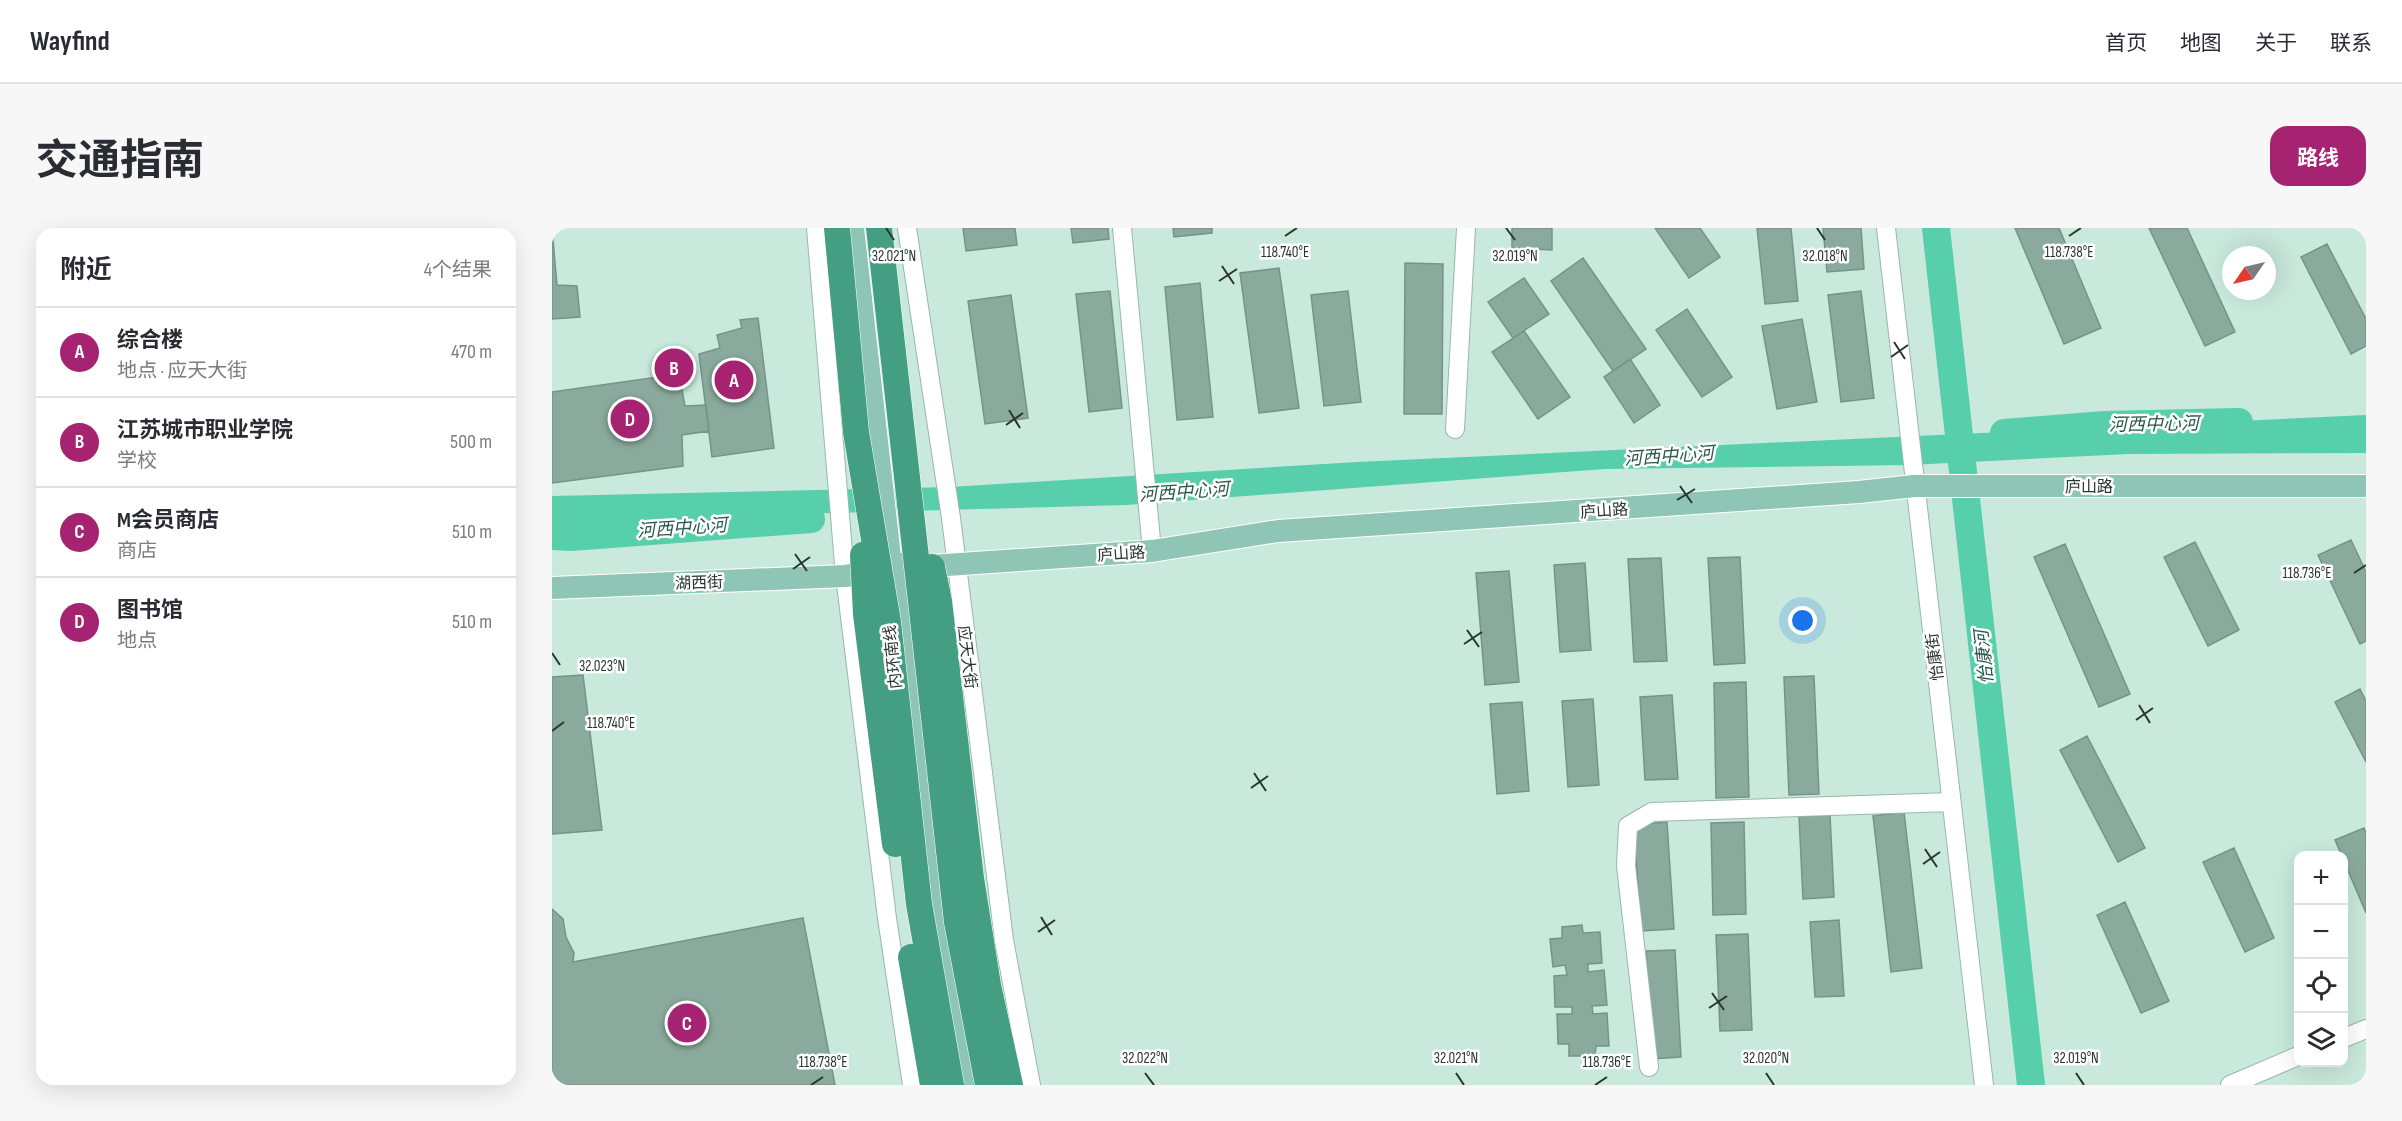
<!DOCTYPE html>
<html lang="zh">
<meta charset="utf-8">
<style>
body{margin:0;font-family:"Sofia Sans Condensed","Noto Sans SC",sans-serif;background:#f7f7f7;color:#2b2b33}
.controls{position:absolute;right:18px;bottom:18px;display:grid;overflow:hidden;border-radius:12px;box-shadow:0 6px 24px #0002}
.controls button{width:54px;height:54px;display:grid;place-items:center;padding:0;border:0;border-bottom:2px solid #e1e1e2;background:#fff;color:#2b2b33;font:30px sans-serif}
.compass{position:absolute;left:1670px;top:18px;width:54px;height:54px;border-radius:50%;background:#fff;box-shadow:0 6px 24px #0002;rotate:236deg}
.you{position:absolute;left:1251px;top:393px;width:21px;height:21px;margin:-15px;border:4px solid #fff;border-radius:50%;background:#1a73e8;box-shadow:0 0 0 9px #1a73e833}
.badge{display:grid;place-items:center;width:39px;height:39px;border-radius:50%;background:#a62371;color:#fff;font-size:20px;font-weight:700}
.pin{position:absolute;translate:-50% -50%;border:3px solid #fff;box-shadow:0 2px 6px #0006}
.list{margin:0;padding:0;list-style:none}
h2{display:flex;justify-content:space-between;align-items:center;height:78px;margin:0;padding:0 24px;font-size:26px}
h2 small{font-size:20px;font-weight:400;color:#7c7c81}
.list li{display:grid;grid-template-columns:39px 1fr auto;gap:18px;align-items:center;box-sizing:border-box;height:90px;padding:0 24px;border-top:2px solid #e1e1e2}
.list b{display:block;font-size:22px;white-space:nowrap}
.list p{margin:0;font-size:20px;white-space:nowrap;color:#7c7c81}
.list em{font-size:20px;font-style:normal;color:#7c7c81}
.icon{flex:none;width:33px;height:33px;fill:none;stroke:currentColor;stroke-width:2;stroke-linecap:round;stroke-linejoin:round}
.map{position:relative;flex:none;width:1814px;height:857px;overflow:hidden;border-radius:18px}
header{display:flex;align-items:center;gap:36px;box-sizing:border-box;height:84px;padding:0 30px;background:#fff;border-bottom:2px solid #e1e1e2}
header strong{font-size:28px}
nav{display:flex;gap:33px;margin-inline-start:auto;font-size:21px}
.intro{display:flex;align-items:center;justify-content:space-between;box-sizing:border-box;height:144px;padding:0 36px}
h1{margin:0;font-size:42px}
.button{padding:15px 27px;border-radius:18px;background:#a62371;color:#fff;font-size:21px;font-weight:700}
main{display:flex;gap:36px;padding:0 36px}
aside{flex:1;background:#fff;border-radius:18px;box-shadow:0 6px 24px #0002}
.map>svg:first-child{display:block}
.water{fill:#57cfaa}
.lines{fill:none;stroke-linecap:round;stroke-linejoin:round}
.river{stroke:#57cfaa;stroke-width:28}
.building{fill:#8baa9e;stroke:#769388;stroke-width:1.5}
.minor-casing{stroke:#99b7ac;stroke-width:20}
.major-casing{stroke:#fff;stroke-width:24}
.minor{stroke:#fff;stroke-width:18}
.major{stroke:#8fc5b4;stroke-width:22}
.highway-bridge-casing{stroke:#fff;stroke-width:27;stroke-linecap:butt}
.highway-bridge{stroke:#449e82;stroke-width:26}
.ticks{fill:none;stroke:#283530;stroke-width:2}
.labels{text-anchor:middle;stroke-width:5;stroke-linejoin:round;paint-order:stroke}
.street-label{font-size:16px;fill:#283530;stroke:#fff}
.water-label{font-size:18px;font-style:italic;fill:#275848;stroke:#fff}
.ticks-label{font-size:15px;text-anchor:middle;fill:#283530;stroke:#fff;stroke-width:5;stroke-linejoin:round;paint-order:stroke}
</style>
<header>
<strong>Wayfind</strong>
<nav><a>首页</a><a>地图</a><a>关于</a><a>联系</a></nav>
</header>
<div class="intro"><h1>交通指南</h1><a class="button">路线</a></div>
<main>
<aside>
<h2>附近<small>4个结果</small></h2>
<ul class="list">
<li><span class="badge">A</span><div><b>综合楼</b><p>地点 · 应天大街</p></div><em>470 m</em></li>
<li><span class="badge">B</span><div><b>江苏城市职业学院</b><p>学校</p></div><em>500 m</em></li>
<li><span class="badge">C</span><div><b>M会员商店</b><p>商店</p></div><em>510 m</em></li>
<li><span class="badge">D</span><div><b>图书馆</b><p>地点</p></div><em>510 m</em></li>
</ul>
</aside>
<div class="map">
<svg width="1814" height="857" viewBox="0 0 1814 857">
<rect width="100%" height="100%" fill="#c9e9dc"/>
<path class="water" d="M1814 187V225L1576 226 1358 237 1053 241 574 277 244 286 0 301V268L398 259 805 234Z"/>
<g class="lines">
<path class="river" d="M1384 0 1479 857
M1452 205 1552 197 1687 194
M0 308 19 309 259 291"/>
</g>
<path class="building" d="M0 0 5 57 25 58 28 89 0 91Z
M411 0H463L465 17 414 23Z
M519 0H556L557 11 521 15Z
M621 0H660V5L622 9Z
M960 0H1000V22L960 20Z
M1103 0H1148L1168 29 1137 50Z
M1205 0H1239L1246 73 1213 76Z
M1271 0H1309L1312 41 1275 44Z
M1463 0H1507L1549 100 1512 116Z
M1597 0H1635L1683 104 1653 118Z
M1775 16 1814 91V118L1799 126 1749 29Z
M1031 30 1094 121 1061 143 999 53Z
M853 35 891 36 890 186H852Z
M727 40 747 180 707 185 688 45Z
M972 50 997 86 961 110 936 74Z
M648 55 661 189 625 192 613 59Z
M558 63 570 180 537 184 524 66Z
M796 63 809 174 772 178 759 67Z
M1309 63 1322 170 1289 174 1276 67Z
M459 67 476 190 433 196 416 73Z
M1135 81 1180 149 1150 169 1104 102Z
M206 90 222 220 160 229 147 126 168 120 165 107 190 100 188 92Z
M1250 91 1265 174 1225 181 1210 98Z
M972 103 1018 169 986 191 940 124Z
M1078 131 1108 177 1082 195 1052 149Z
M127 146 133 178 154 177 157 203 130 207 131 238 0 255V164Z
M1799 312 1814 344V413L1808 416 1766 327Z
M1643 314 1687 402 1656 418 1612 329Z
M1513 316 1578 466 1547 479 1482 329Z
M1188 329 1193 435 1162 437 1156 330Z
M1109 330 1115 433 1082 434 1076 331Z
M1033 335 1039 422 1008 424 1002 337Z
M957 343 967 454 933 457 924 345Z
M31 447 50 602 0 606V449Z
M1262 448 1267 566 1237 567 1232 449Z
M1194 454 1197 569 1164 570 1162 455Z
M1808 461 1814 473V534L1783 474Z
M1120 467 1126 551 1093 552 1088 469Z
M1041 471 1047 557 1016 559 1010 473Z
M970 474 977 563 945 566 938 476Z
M1535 508 1593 620 1566 634 1508 522Z
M1352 584 1370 740 1339 744 1321 588Z
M1278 587 1282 669 1251 671 1247 588Z
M1115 594 1122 701 1089 703 1082 597Z
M1192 594 1194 686 1161 687 1159 595Z
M1812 600 1814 605V685L1783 612Z
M1682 620 1722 710 1693 724 1651 634Z
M1573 674 1617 773 1589 785 1545 687Z
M0 681 11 691 14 709 22 725 21 734 251 690 283 857H0Z
M1287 692 1292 768 1263 769 1258 694Z
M1030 697 1031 705 1048 704 1050 735 1036 736V744L1052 742 1055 777 1040 778 1041 786 1055 785 1057 818H1044L1043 828H1017V816H1006L1005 786H1020V779H1003L1002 748 1015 747 1013 737 1001 739 998 711 1010 710V699Z
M1196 706 1200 802 1168 803 1164 707Z
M1123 722 1129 829 1099 831 1094 723Z"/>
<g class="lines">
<g class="minor-casing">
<path id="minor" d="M264 0 293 348 335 690 360 857
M355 0 399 290 452 712 479 857
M570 0 600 323
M1334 0 1432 857
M903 201 914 0
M1792 810 1814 801
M1097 839 1074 638 1076 598 1100 584 1399 574
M1678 857 1746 828"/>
</g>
<g class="major-casing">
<path id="major" d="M301 0 341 356
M350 336 391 699 407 782
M0 360 293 348 350 340 600 323 726 303 1307 264 1362 258H1814
M395 767 413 857"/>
</g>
<use href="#minor" class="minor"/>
<use href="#major" class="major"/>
<g class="highway-bridge-casing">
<path id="highway-bridge" d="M285 0 304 204 336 394 367 676 399 857
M327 0 405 694 436 857
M311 327 314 386 343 616
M380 339 387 373 419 650 436 757 458 857
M359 729 381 857"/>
</g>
<use href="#highway-bridge" class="highway-bridge"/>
</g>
<path class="ticks" d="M334 0 342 12M954 0 963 12M1265 0 1273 12M733 8 745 0M1517 8 1529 0M670 38 682 56M667 53 685 41M1342 114 1353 131M1339 129 1356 117M457 182 468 200M454 197 471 185M1128 258 1140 275M1125 272 1143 261M243 326 255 343M241 341 258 329M1802 345 1814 337M915 402 927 419M912 416 930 404M0 425 8 437M1587 477 1598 495M1584 492 1601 480M0 503 12 494M702 545 714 563M699 560 716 548M1373 621 1385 639M1371 636 1388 624M489 689 500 707M486 704 503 692M1160 765 1172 782M1157 780 1175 768M593 845 602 857M904 845 912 857M1214 845 1222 857M1524 845 1532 857M259 857 271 849M1043 857 1055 849"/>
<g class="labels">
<g class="street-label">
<text x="1537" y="264">庐山路</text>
<text transform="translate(1052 282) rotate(-4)" y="6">庐山路</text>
<text transform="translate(569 325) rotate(-4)" y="6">庐山路</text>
<text transform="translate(147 354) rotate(-2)" y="6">湖西街</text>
<text transform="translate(340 429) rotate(-96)" y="6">内环南线</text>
<text transform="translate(416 429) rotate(83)" y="6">应天大街</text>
<text transform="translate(1382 429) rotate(-97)" y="6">怡康街</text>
</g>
<g class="water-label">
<text transform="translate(1602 196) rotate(-1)" y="6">河西中心河</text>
<text transform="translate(1117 228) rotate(-4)" y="6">河西中心河</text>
<text transform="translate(632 264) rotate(-4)" y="6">河西中心河</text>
<text transform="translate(130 300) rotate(-4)" y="6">河西中心河</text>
<text transform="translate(1432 429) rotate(-96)" y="6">怡康河</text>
</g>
</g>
<g class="ticks-label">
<text x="733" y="29">118.740°E</text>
<text x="1517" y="29">118.738°E</text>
<text x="342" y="33">32.021°N</text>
<text x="963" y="33">32.019°N</text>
<text x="1273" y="33">32.018°N</text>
<text x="1755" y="350">118.736°E</text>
<text x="50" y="443">32.023°N</text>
<text x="59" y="500">118.740°E</text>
<text x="593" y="835">32.022°N</text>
<text x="904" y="835">32.021°N</text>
<text x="1214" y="835">32.020°N</text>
<text x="1524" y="835">32.019°N</text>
<text x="271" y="839">118.738°E</text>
<text x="1055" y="839">118.736°E</text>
</g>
</svg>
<div class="controls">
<button>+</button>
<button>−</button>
<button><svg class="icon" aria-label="locate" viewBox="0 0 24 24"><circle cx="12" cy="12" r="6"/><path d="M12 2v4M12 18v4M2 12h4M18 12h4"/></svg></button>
<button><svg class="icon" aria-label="layers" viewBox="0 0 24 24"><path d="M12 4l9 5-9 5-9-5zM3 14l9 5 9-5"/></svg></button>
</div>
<svg class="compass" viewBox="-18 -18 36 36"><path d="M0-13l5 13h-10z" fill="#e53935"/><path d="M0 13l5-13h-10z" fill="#7c7c81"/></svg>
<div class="you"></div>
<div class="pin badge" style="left:182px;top:152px">A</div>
<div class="pin badge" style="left:122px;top:140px">B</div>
<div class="pin badge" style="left:135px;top:795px">C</div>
<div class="pin badge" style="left:78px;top:191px">D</div>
</div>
</main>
